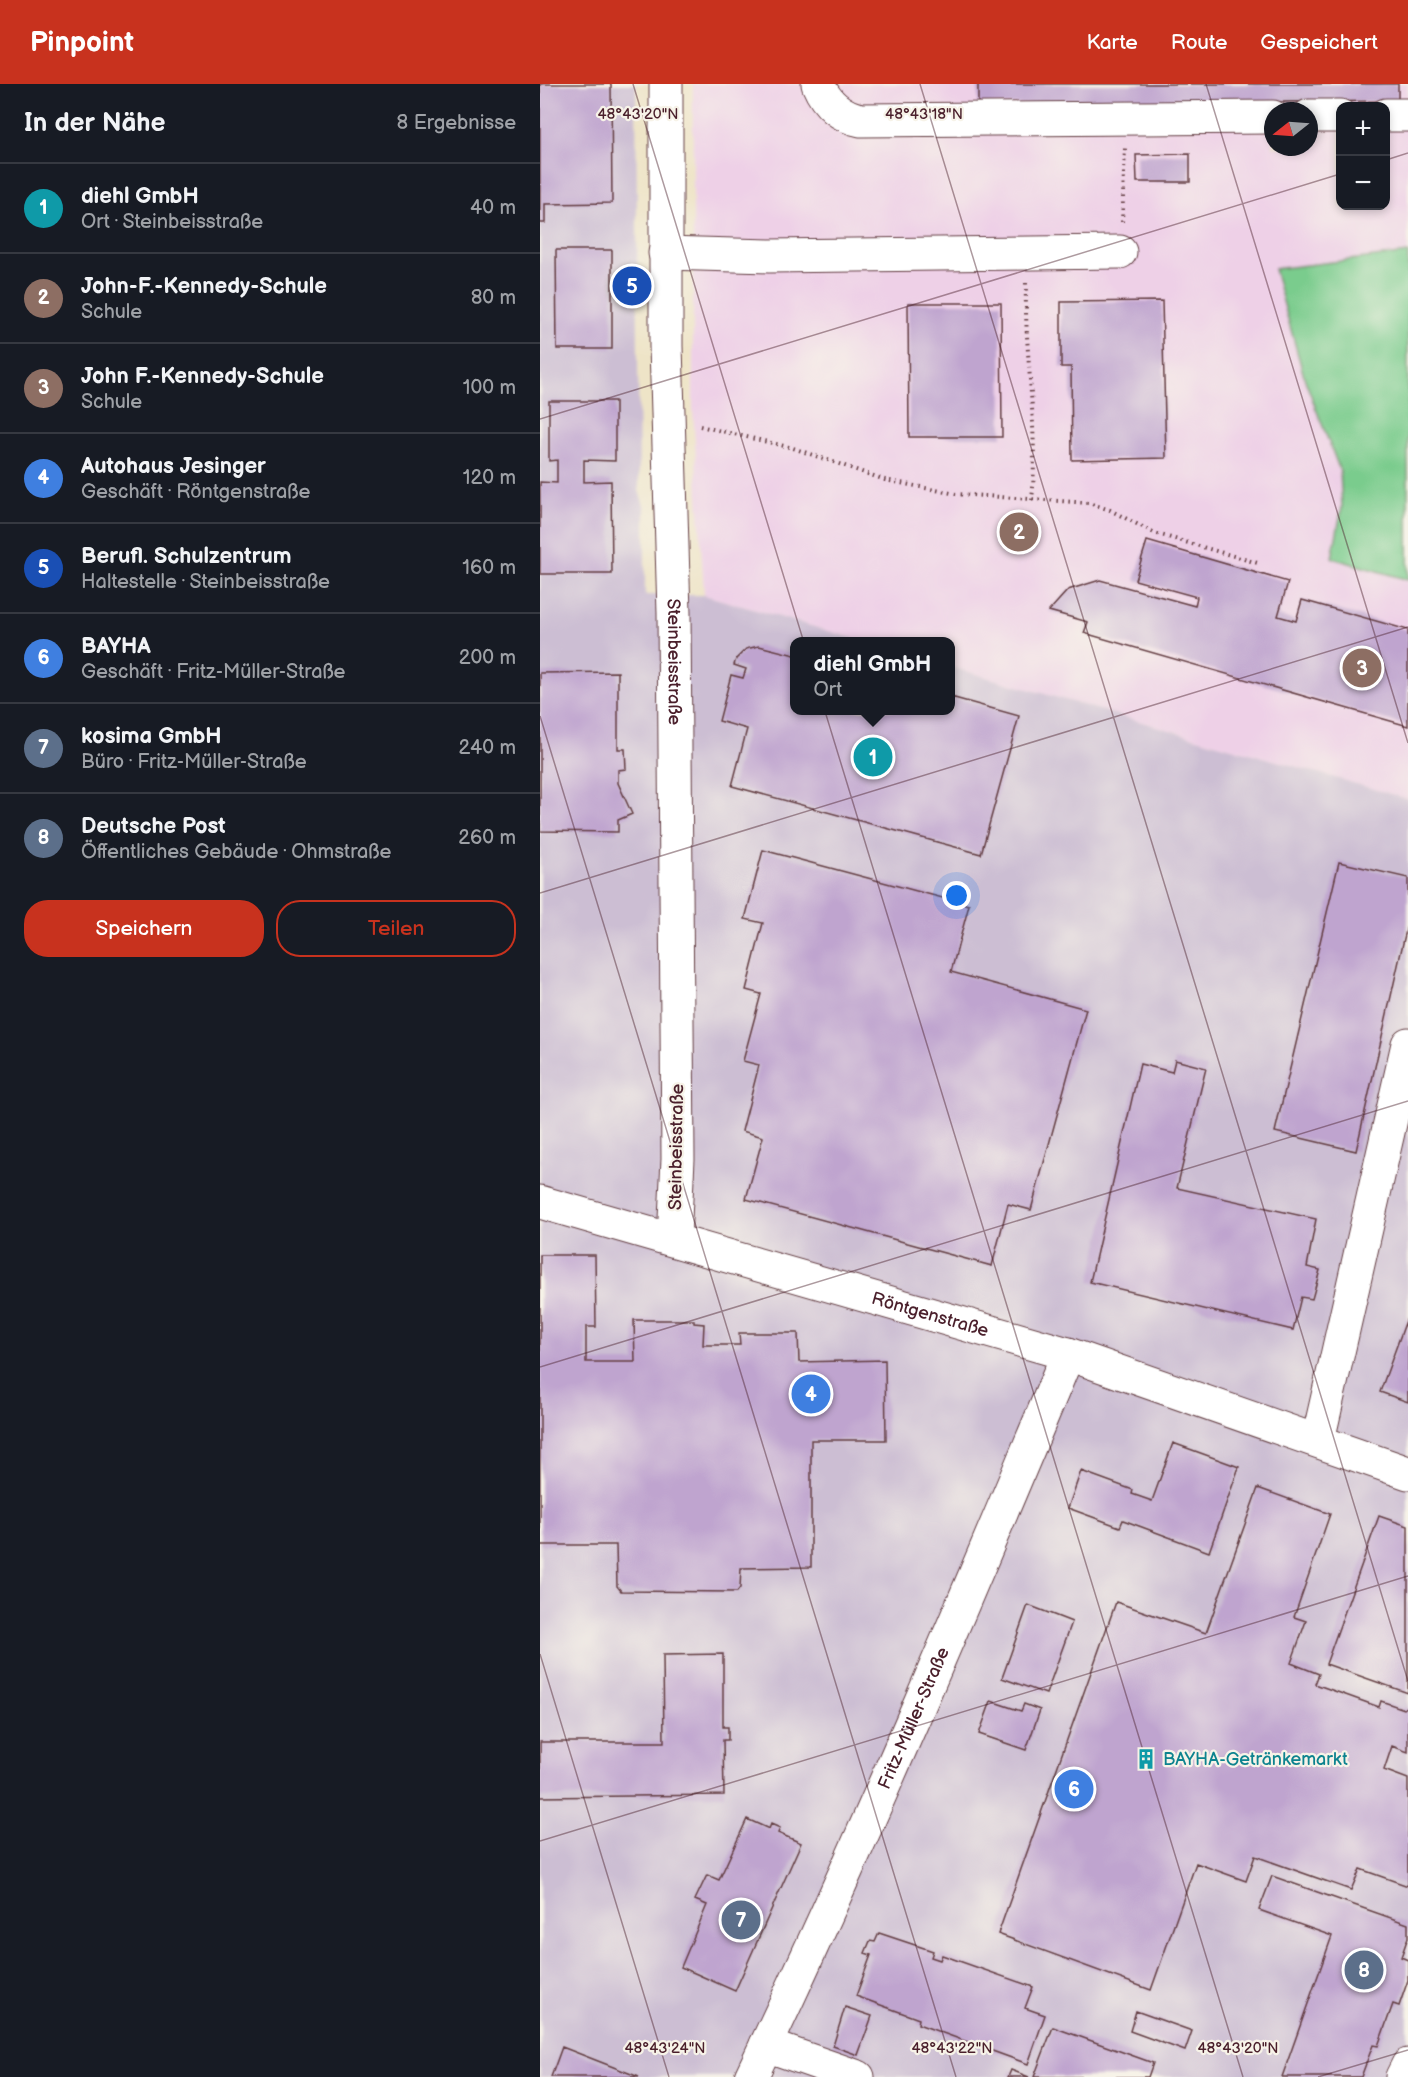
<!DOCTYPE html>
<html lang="de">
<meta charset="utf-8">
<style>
body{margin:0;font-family:"Balsamiq Sans",sans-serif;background:#242831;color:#f1f3f6}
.controls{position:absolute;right:18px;top:18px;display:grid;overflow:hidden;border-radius:12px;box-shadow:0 3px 9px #0003}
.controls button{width:54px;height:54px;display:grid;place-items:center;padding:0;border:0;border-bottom:2px solid #363941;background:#171b24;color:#f1f3f6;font:30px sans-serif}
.compass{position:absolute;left:724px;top:18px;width:54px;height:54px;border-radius:50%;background:#171b24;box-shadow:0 3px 9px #0003;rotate:253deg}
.you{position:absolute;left:417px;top:812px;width:21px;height:21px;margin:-15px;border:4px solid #fff;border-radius:50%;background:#1a73e8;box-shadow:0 0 0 9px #1a73e833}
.badge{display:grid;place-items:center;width:39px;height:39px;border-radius:50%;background:#c8321e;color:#fff;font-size:20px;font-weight:700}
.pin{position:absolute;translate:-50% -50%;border:3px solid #fff;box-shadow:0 2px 6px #0006}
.popup{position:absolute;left:250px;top:553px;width:165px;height:78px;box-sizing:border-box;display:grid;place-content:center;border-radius:12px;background:#171b24;filter:drop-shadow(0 2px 4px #0005);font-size:20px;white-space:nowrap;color:#9ea1a6}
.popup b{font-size:22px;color:#f1f3f6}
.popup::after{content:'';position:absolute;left:50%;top:100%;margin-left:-12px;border:12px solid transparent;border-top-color:#171b24}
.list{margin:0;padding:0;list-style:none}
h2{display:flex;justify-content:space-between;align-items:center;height:78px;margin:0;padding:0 24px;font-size:26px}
h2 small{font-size:20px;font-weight:400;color:#9ea1a6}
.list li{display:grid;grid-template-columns:39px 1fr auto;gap:18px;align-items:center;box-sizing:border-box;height:90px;padding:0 24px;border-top:2px solid #363941}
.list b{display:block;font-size:22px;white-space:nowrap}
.list p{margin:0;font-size:20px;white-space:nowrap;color:#9ea1a6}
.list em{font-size:20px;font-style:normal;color:#9ea1a6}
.actions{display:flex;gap:12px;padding:18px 24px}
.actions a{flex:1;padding:14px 0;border:2px solid #c8321e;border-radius:24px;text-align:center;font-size:21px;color:#c8321e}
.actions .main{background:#c8321e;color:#fff}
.map{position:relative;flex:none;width:868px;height:1993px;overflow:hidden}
header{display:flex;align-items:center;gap:36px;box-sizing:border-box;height:84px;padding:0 30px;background:#c8321e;color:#fff}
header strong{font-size:28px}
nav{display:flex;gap:33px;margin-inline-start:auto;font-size:21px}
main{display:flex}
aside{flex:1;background:#171b24}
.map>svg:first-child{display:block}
.built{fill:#eed0e7;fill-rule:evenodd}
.industrial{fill:#ccbed3}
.green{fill:#7acc8d;stroke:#62765c;stroke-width:1.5}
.building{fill:#bfa4cf}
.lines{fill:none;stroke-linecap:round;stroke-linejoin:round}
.minor-casing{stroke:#633d42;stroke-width:35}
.path{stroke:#633d42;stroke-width:4;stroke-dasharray:1.5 4.5;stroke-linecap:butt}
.minor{stroke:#fff;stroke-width:33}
.ticks{fill:none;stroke:#4a1f2b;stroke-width:1.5;stroke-opacity:0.45}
.labels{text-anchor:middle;stroke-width:4.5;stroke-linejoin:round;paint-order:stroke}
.street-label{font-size:18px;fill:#4a1f2b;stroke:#f7f3e8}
.culture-label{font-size:18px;fill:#0d838f;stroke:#f7f3e8;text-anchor:start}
.ticks-label{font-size:15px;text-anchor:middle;fill:#4a1f2b;stroke:#f7f3e8;stroke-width:4.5;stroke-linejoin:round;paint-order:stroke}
</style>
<header>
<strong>Pinpoint</strong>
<nav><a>Karte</a><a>Route</a><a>Gespeichert</a></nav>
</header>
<main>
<aside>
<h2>In der Nähe<small>8 Ergebnisse</small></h2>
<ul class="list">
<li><span class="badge" style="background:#0f9aa8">1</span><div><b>diehl GmbH</b><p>Ort · Steinbeisstraße</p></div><em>40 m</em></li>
<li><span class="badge" style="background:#8d6e63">2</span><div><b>John-F.-Kennedy-Schule</b><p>Schule</p></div><em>80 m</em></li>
<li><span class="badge" style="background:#8d6e63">3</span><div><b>John F.-Kennedy-Schule</b><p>Schule</p></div><em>100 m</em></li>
<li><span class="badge" style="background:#3f7fe0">4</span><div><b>Autohaus Jesinger</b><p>Geschäft · Röntgenstraße</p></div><em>120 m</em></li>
<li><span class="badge" style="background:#1a4fb4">5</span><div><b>Berufl. Schulzentrum</b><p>Haltestelle · Steinbeisstraße</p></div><em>160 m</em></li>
<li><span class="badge" style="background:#3f7fe0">6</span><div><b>BAYHA</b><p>Geschäft · Fritz-Müller-Straße</p></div><em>200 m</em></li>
<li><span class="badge" style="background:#5c6f8a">7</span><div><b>kosima GmbH</b><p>Büro · Fritz-Müller-Straße</p></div><em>240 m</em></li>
<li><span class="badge" style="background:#5c6f8a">8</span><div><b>Deutsche Post</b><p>Öffentliches Gebäude · Ohmstraße</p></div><em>260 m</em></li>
</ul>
<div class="actions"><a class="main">Speichern</a><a>Teilen</a></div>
</aside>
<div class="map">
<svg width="868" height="1993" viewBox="0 0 868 1993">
<rect width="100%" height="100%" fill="#f7f3e8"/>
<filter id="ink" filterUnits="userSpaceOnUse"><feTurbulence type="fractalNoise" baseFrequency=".0167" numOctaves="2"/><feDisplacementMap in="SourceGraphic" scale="12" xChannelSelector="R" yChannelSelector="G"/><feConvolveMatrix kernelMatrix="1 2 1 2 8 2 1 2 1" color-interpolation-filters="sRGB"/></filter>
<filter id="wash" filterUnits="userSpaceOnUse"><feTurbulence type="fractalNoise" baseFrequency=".008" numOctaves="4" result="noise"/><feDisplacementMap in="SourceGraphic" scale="24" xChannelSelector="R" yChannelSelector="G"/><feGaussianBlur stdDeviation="1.35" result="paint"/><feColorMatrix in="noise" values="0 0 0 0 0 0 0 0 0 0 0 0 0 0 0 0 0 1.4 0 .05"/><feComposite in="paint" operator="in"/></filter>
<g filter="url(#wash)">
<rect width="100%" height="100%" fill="#eee4c7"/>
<path class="built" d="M153 0H868V169L734 185 763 290 800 387 802 423 792 474 868 496V715L411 583V558L322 557 164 511 153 325ZM800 22H846V122H800ZM733 27H769V63H733Z"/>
<path class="industrial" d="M0 0H96L99 407 105 424V511H164L322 557 255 558V626H411V583L868 715V1993H0Z"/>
<path class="green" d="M868 169V496L792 474 802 423 800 387 765 296 734 185Z"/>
<g id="blocks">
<path class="building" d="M0 0H71L72 119 5 120V139H0Z
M438 0H858V17L438 21Z
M650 70V98H597L596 71Z
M16 166H72V265H17Z
M87 194H97L98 218 87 219Z
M622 217 626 374 532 376 531 283H521V218Z
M368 219H461L462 353H369Z
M9 317H75V377L44 376V398L71 397 72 490H0V398L17 399V376L9 377Z
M607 457 748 498 738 532 756 537 762 516 868 546V642L544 549 548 538 509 527 528 506 560 496 655 522 657 513 595 496Z
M219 562 255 571V626H411V613L479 632 441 770 192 702 207 645 179 637 191 591 203 594 206 585 194 581 196 575 206 565Z
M78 588V665H85L86 685 78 686V699L92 730 78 736V748L0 747V589Z
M223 766 429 821 411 888 546 925 491 1126 468 1120 452 1182 206 1115 223 1053 202 1047 219 981 203 977 221 910 206 906 223 839 205 835Z
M799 778 868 794V837L816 1067 735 1048Z
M635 976 666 984 637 1104 776 1135 767 1183 780 1186 772 1215 761 1213 753 1246 550 1198 600 980 632 988Z
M0 1171H55L56 1243H46V1278H95L94 1236H154V1239L164 1240 163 1261H200L199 1249H258L259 1278 345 1276 346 1356H271V1483L201 1484 200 1504 197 1508 81 1507 77 1502 76 1461H0Z
M868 1231V1318L840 1308Z
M633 1359 699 1383 669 1468 583 1436 580 1443 528 1424 541 1387 593 1406 592 1410 612 1417Z
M718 1404 790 1430 754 1533 766 1537 751 1579 779 1590 775 1600 839 1623 841 1617 864 1625 868 1622V1668L852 1662 844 1686 868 1695V1802L820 1785 811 1806 715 1772 706 1797 656 1779 611 1906 458 1850 576 1518 666 1549Z
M839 1432 868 1442V1609L786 1580Z
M488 1521 532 1538 506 1610 462 1594Z
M183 1570V1643H188V1656H183L184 1711 0 1713V1658H124L123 1571Z
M451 1617 481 1627 484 1620 500 1626 486 1666 439 1650Z
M207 1735 229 1745 231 1740 240 1744 238 1749 261 1759 195 1907 141 1883 167 1821 155 1816 167 1791 179 1796Z
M732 1792 868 1840V1853L861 1873 868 1876V1896L859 1922 853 1920 838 1962 833 1961 821 1993H742L792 1852 719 1826Z
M339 1849 393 1867 391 1873 400 1876 402 1871 493 1903 485 1924 505 1931 488 1980 378 1940 379 1935 316 1912 331 1871 325 1869 330 1857 335 1858Z
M305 1923 332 1932 318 1971 293 1962Z
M596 1927 652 1947 645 1967 590 1947Z
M513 1943 613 1979 608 1993H494Z
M22 1963 99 1993H11Z
M471 1986 489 1993H468Z"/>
</g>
</g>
<g filter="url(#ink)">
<use href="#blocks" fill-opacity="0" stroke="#633d42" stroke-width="1.5"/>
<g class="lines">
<g class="minor-casing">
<g id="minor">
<path id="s1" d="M126 0V262L134 529 138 1075 134 1155"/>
<path d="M278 0C286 19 300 32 321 36L733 33"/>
<path d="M846 31H868"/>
<path d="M769 32H800"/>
<path d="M125 169 229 172 580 168"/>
<path id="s2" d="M0 1118 528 1270 868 1389"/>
<path d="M778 1356 868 960"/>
<path d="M226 1961 318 1993"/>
<path id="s3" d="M211 1993C324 1755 427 1512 528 1270"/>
<path d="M862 1993 868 1981"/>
</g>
</g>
<path class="path" d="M582 138 585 64
M486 199C484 271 499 344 492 416
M160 342 253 364 345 396 416 410 549 419 570 426 614 449 721 480"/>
<use href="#minor" class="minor"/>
</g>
</g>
<path class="ticks" d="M93 0 703 1993M380 0 868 1597M666 0 868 659M846 76 868 69M0 335 800 90M0 632 416 1993M0 809 868 543M0 1283 868 1017M0 1570 129 1993M0 1757 868 1492M778 1993 868 1966"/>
<defs>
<g id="building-bare" transform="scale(1.62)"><path d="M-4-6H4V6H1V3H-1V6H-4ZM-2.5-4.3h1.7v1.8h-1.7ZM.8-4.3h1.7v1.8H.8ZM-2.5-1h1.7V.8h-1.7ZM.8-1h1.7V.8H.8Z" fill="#0f9aa8" stroke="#f7f3e8" stroke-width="2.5" paint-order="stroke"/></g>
</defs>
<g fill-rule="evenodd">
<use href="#building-bare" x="606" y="1675"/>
</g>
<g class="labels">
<g class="street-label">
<text dy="6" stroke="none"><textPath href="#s1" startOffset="578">Steinbeisstraße</textPath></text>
<text transform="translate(136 1063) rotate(-89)" y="6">Steinbeisstraße</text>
<text dy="6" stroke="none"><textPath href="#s2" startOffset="406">Röntgenstraße</textPath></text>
<text dy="6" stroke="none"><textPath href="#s3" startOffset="394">Fritz-Müller-Straße</textPath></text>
</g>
<g class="culture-label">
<text x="623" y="1681">BAYHA-Getränkemarkt</text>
</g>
</g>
<g class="ticks-label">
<text x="384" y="35">48°43'18"N</text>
<text x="98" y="35">48°43'20"N</text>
<text x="125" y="1969">48°43'24"N</text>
<text x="412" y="1969">48°43'22"N</text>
<text x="698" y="1969">48°43'20"N</text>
</g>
</svg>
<div class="controls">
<button>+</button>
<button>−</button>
</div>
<svg class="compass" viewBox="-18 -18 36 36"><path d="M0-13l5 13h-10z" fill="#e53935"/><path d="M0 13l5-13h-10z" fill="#9ea1a6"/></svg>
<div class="you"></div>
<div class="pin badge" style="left:333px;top:673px;background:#0f9aa8">1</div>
<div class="popup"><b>diehl GmbH</b>Ort</div>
<div class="pin badge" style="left:479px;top:448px;background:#8d6e63">2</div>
<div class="pin badge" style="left:822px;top:584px;background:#8d6e63">3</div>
<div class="pin badge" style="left:271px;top:1310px;background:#3f7fe0">4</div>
<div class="pin badge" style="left:92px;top:202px;background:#1a4fb4">5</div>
<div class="pin badge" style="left:534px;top:1705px;background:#3f7fe0">6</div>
<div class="pin badge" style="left:201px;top:1836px;background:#5c6f8a">7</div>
<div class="pin badge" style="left:824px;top:1886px;background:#5c6f8a">8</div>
</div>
</main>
